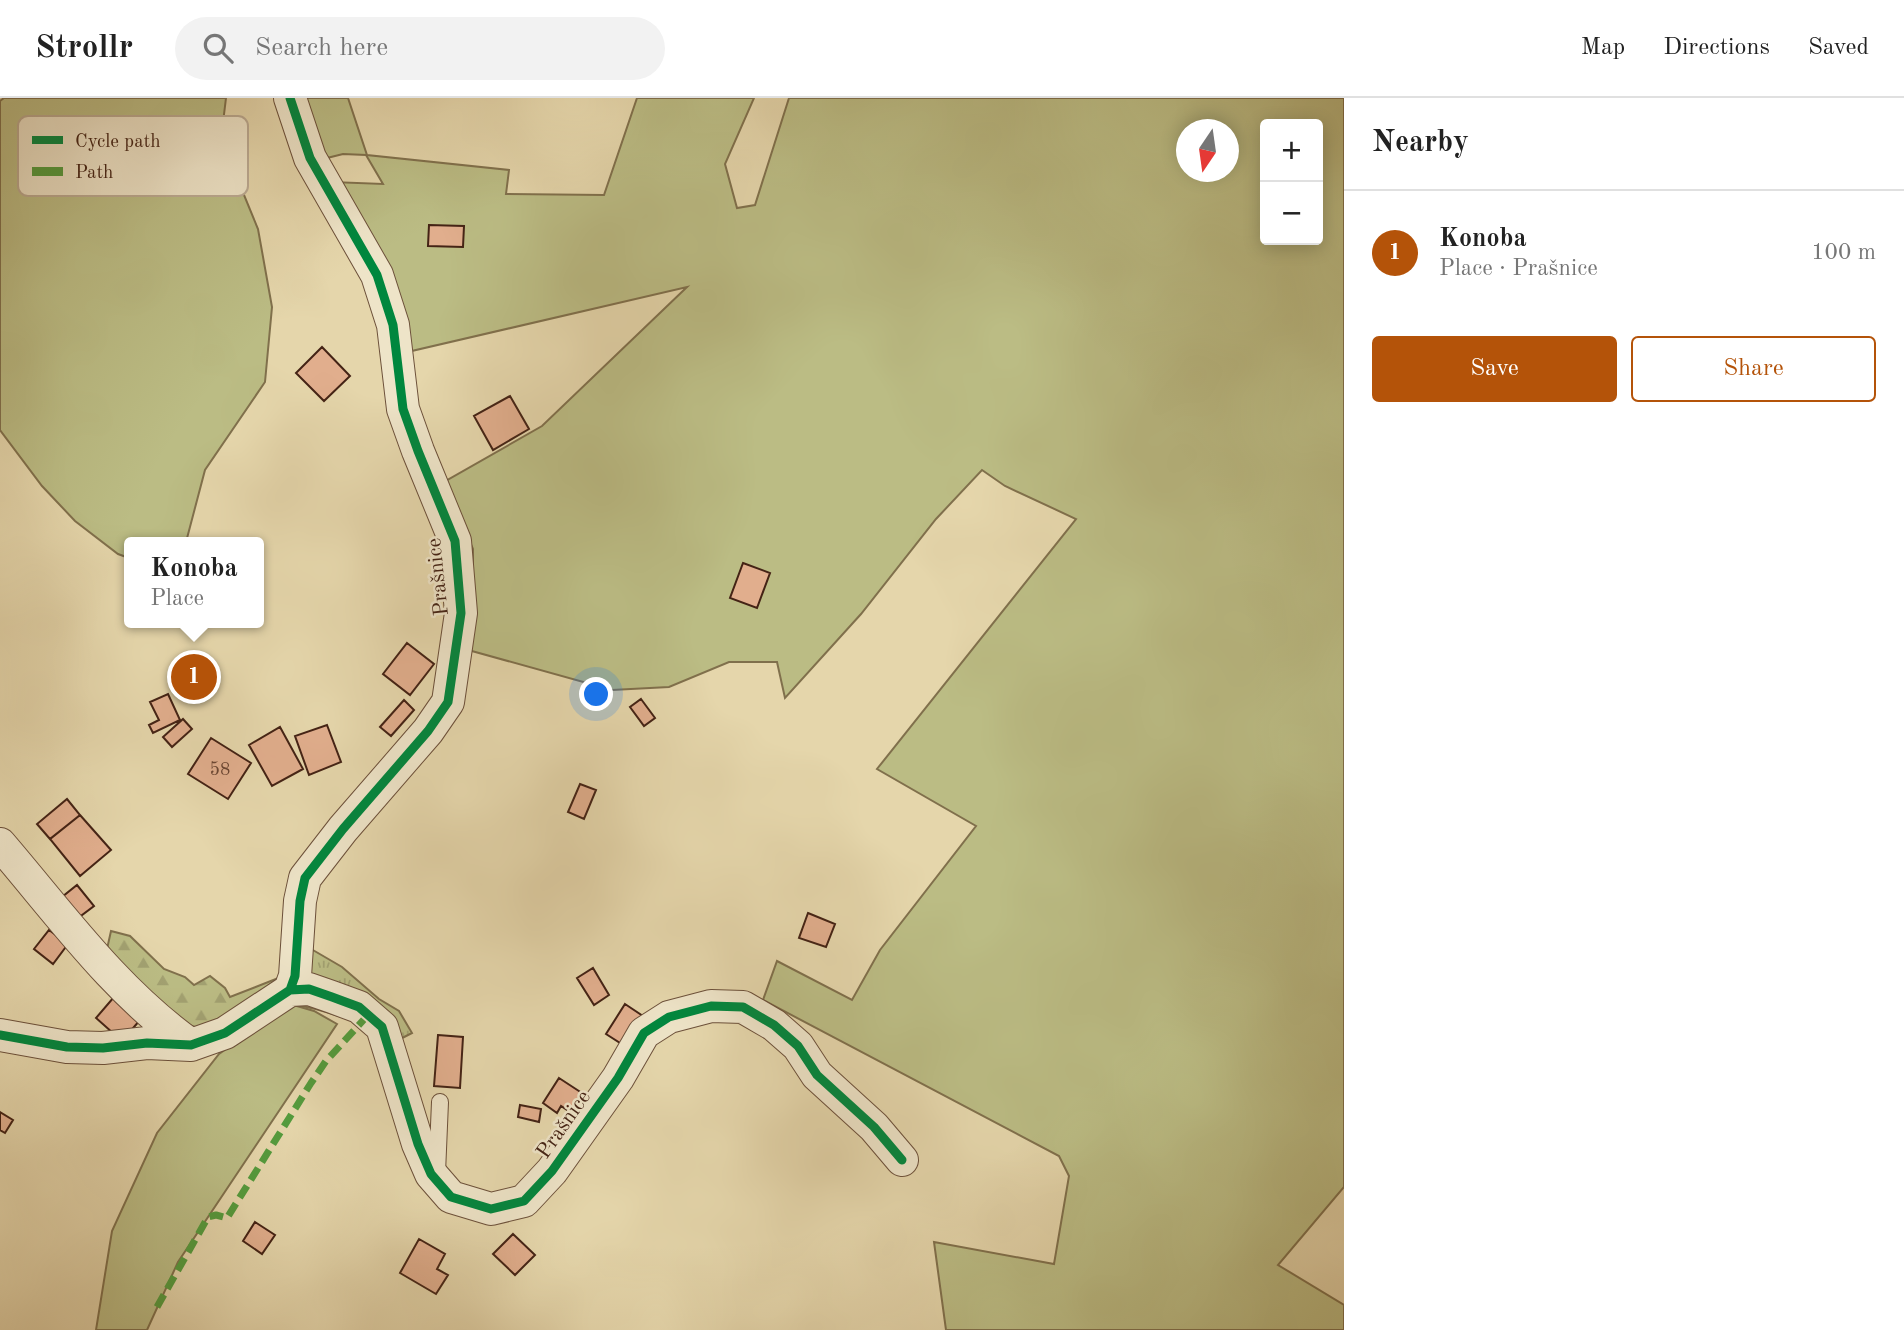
<!DOCTYPE html>
<meta charset="utf-8">
<style>
body{margin:0;font-family:"Old Standard TT",serif;background:#f2f2f2;color:#222}
.controls{position:absolute;right:21px;top:21px;display:grid;overflow:hidden;border-radius:7px;box-shadow:0 4px 18px #0003}
.controls button{width:63px;height:63px;display:grid;place-items:center;padding:0;border:0;border-bottom:2px solid #e0e0e0;background:#fff;color:#222;font:35px sans-serif}
.compass{position:absolute;left:1176px;top:21px;width:63px;height:63px;border-radius:50%;background:#fff;box-shadow:0 4px 18px #0003;rotate:193deg}
.you{position:absolute;left:597px;top:597px;width:24px;height:24px;margin:-18px;border:5px solid #fff;border-radius:50%;background:#1a73e8;box-shadow:0 0 0 10px #1a73e833}
.badge{display:grid;place-items:center;width:46px;height:46px;border-radius:50%;background:#b45309;color:#fff;font-size:23px;font-weight:700}
.pin{position:absolute;translate:-50% -50%;border:4px solid #fff;box-shadow:0 2px 7px #0006}
.popup{position:absolute;left:124px;top:439px;width:140px;height:91px;box-sizing:border-box;display:grid;place-content:center;border-radius:7px;background:#fff;filter:drop-shadow(0 2px 5px #0005);font-size:23px;white-space:nowrap;color:#767676}
.popup b{font-size:26px;color:#222}
.popup::after{content:'';position:absolute;left:50%;top:100%;margin-left:-14px;border:14px solid transparent;border-top-color:#fff}
.list{margin:0;padding:0;list-style:none}
h2{display:flex;justify-content:space-between;align-items:center;height:91px;margin:0;padding:0 28px;font-size:30px}
h2 small{font-size:23px;font-weight:400;color:#767676}
.list li{display:grid;grid-template-columns:46px 1fr auto;gap:21px;align-items:center;box-sizing:border-box;height:126px;padding:0 28px;border-top:2px solid #e0e0e0}
.list b{display:block;font-size:26px;white-space:nowrap}
.list p{margin:0;font-size:23px;white-space:nowrap;color:#767676}
.list em{font-size:23px;font-style:normal;color:#767676}
.actions{display:flex;gap:14px;padding:21px 28px}
.actions a{flex:1;padding:16px 0;border:2px solid #b45309;border-radius:7px;text-align:center;font-size:24px;color:#b45309}
.actions .main{background:#b45309;color:#fff}
.icon{flex:none;width:38px;height:38px;fill:none;stroke:currentColor;stroke-width:2;stroke-linecap:round;stroke-linejoin:round}
.map{position:relative;flex:none;width:1344px;height:1232px;overflow:hidden}
header{display:flex;align-items:center;gap:42px;box-sizing:border-box;height:98px;padding:0 35px;background:#fff;border-bottom:2px solid #e0e0e0}
header strong{font-size:33px}
nav{display:flex;gap:38px;margin-inline-start:auto;font-size:24px}
.search{width:490px;height:63px;background:#f2f2f2;display:flex;align-items:center;gap:18px;box-sizing:border-box;padding:0 24px;border-radius:38px;color:#767676;font-size:26px}
main{display:flex}
aside{flex:1;background:#fff}
.map>svg:first-child{display:block}
.green{fill:#bbbc84;stroke:#80704c;stroke-width:2;fill-rule:evenodd}
.forest{fill:url(#forest-firs);stroke:#80704c;stroke-width:2}
.park{fill:url(#park-tufts);stroke:#80704c;stroke-width:2}
.building{fill:#e1ae8d;stroke:#442315;stroke-width:2}
.lines{fill:none;stroke-linecap:round;stroke-linejoin:round}
.service-casing{stroke:#6c503a;stroke-width:18}
.minor-casing{stroke:#6c503a;stroke-width:34}
.service{stroke:#eee4c8;stroke-width:16}
.minor{stroke:#eee4c8;stroke-width:32}
.quiet{stroke:#549b3d;stroke-width:7;stroke-dasharray:14 7;stroke-linecap:butt}
.cycleway-casing{stroke:#eee4c8;stroke-width:13}
.cycleway{stroke:#00873e;stroke-width:9}
.labels{text-anchor:middle;stroke-width:5;stroke-linejoin:round;paint-order:stroke}
.number-label{font-size:18px;fill:#6b4633}
.street-label{font-size:21px;fill:#442315;stroke:#eee4c8}
.key{fill:#eee4c8;stroke:#bbaa92;stroke-width:2}
.key-label{font-size:19px;fill:#442315}
</style>
<header>
<strong>Strollr</strong>
<div class="search"><svg class="icon" aria-label="search" viewBox="0 0 24 24"><circle cx="10" cy="10" r="6"/><path d="M15 15l6 6"/></svg>Search here</div>
<nav><a>Map</a><a>Directions</a><a>Saved</a></nav>
</header>
<main>
<div class="map">
<svg width="1344" height="1232" viewBox="0 0 1344 1232">
<defs>
<pattern id="forest-firs" width="22" height="20" patternUnits="userSpaceOnUse" patternTransform="scale(1.75)"><rect width="22" height="20" fill="#bbbc84"/><path d="M5 1l3.5 6h-7zM16 11l3.5 6h-7z" fill="#a2a171"/></pattern>
<pattern id="park-tufts" width="24" height="20" patternUnits="userSpaceOnUse" patternTransform="scale(1.75)"><rect width="24" height="20" fill="#bbbc84"/><path d="M3 7l-1-3M5 7V3M7 7l1-3M15 17l-1-3M17 17v-4M19 17l1-3" fill="none" stroke="#a2a171"/></pattern>
</defs>
<rect width="100%" height="100%" fill="#e5d6ab"/>
<filter id="stains"><feTurbulence type="fractalNoise" baseFrequency=".00286" numOctaves="4"/><feColorMatrix values="0 0 0 0 .2 0 0 0 0 .09 0 0 0 0 .02 0 0 0 .5 -.17"/></filter>
<radialGradient id="worn" r=".72"><stop offset=".6" stop-color="#630" stop-opacity="0"/><stop offset="1" stop-color="#630" stop-opacity=".3"/></radialGradient>
<path class="green" d="M4 0H226L221 41 258 131 272 209 265 284 205 372 186 444H129V460L118 456 75 423 42 388 0 332V3Z
M301 0H348L367 57 509 72 506 96 604 97 637 0H754L725 66 737 110 755 107 789 0H1344V1089L1278 1167 1344 1207V1232H946L934 1144 1054 1166 1069 1078 1059 1058 763 902 777 863 852 902 880 852 976 728 877 671 1076 421 1005 388 982 372 936 421 861 516 785 600 777 564H729L669 589 612 592 461 550 473 499V451L444 384 542 328 687 189 403 255 332 84 383 86 366 57 343 56 323 61ZM1265 26H1318V142H1265ZM1186 32H1228V74H1186Z
M290 906 314 913 337 926 178 1164 147 1232H96L112 1133 157 1035 219 956Z"/>
<path class="forest" d="M111 833 130 838 164 871 185 879 194 887 210 878 225 890 230 899 281 879 218 937 160 917 105 860Z"/>
<path class="park" d="M306 848 342 869 379 901 399 913 412 935 379 952 375 932C347 920 320 910 290 906Z"/>
<path class="building" d="M429 127 464 128 463 149 428 148Z
M322 249 350 278 324 303 296 275Z
M510 298 529 331 493 352 474 318Z
M743 465 770 475 757 510 730 500Z
M407 545 434 566 410 597 383 576Z
M191 563 209 575 196 595 178 582Z
M168 596 180 622 153 635 149 627 159 622 150 604Z
M641 601 655 620 644 628 630 609Z
M404 602 414 612 391 638 380 629Z
M183 621 192 631 172 649 163 639Z
M327 627 341 664 309 677 295 638Z
M280 629 303 671 272 688 249 647Z
M211 640 251 665 228 701 188 676Z
M580 686 596 692 584 721 568 714Z
M67 701 80 717 50 741 37 726Z
M80 717 111 752 80 778 50 741Z
M77 787 94 808 78 820 62 799Z
M808 815 835 826 826 849 799 840Z
M49 832 68 846 53 866 34 851Z
M593 870 609 897 594 907 577 880Z
M114 899 140 922 122 943 96 920Z
M625 906 646 920 628 950 606 936Z
M438 937 463 939 460 990 434 988Z
M559 980 588 999 576 1018 561 1008 557 1015 543 1005Z
M520 1007 541 1011 539 1024 518 1019Z
M0 1014 13 1022 5 1035 0 1032Z
M255 1124 275 1137 262 1156 243 1143Z
M513 1136 535 1157 515 1177 493 1156Z
M419 1141 445 1156 437 1171 448 1177 436 1196 400 1175Z"/>
<g class="lines">
<g class="service-casing">
<path id="service" d="M437 1075 440 1004"/>
</g>
<g class="minor-casing">
<path id="minor" d="M0 746C60 816 115 893 191 947
M290 892 309 891 332 899 359 909 382 929 418 1046 431 1076 451 1099 491 1111 524 1103 552 1073 618 980 644 935 669 919 711 908 743 909 774 927 798 948 817 977 874 1029 902 1062
M0 937 67 949 103 950 147 945 191 947 225 935 290 892 295 878 300 803 305 780 343 731 428 633 448 604 461 515 455 443 418 353 403 311 393 227 377 177 310 60 290 0"/>
</g>
<use href="#service" class="service"/>
<use href="#minor" class="minor"/>
<path class="quiet" d="M157 1209 208 1119 216 1117 227 1120 311 985 326 963 368 917"/>
<g class="cycleway-casing">
<path id="cycleway" d="M290 892 309 891 332 899 359 909 382 929 418 1046 431 1076 451 1099 491 1111 524 1103 552 1073 618 980 644 935 669 919 711 908 743 909 774 927 798 948 817 977 874 1029 902 1062
M0 937 67 949 103 950 147 945 191 947 225 935 290 892 295 878 300 803 305 780 343 731 428 633 448 604 461 515 455 443 418 353 403 311 393 227 377 177 310 60 290 0"/>
</g>
<use href="#cycleway" class="cycleway"/>
</g>
<g class="labels">
<g class="number-label">
<text x="220" y="677">58</text>
</g>
<g class="street-label">
<text transform="translate(437 479) rotate(-96)" y="7">Prašnice</text>
<text transform="translate(563 1026) rotate(-55)" y="7">Prašnice</text>
</g>
</g>
<rect x="18" y="18" width="230" height="80" rx="10" class="key"/>
<rect x="32" y="38" width="31" height="8" fill="#00873e"/>
<rect x="32" y="69" width="31" height="9" fill="#549b3d"/>
<g class="key-label">
<text x="75" y="49">Cycle path</text>
<text x="75" y="80">Path</text>
</g>
<rect width="100%" height="100%" filter="url(#stains)"/>
<rect width="100%" height="100%" fill="url(#worn)"/>
</svg>
<div class="controls">
<button>+</button>
<button>−</button>
</div>
<svg class="compass" viewBox="-18 -18 36 36"><path d="M0-13l5 13h-10z" fill="#e53935"/><path d="M0 13l5-13h-10z" fill="#767676"/></svg>
<div class="you"></div>
<div class="pin badge" style="left:194px;top:579px">1</div>
<div class="popup"><b>Konoba</b>Place</div>
</div>
<aside>
<h2>Nearby<small></small></h2>
<ul class="list">
<li><span class="badge">1</span><div><b>Konoba</b><p>Place · Prašnice</p></div><em>100 m</em></li>
</ul>
<div class="actions"><a class="main">Save</a><a>Share</a></div>
</aside>
</main>
